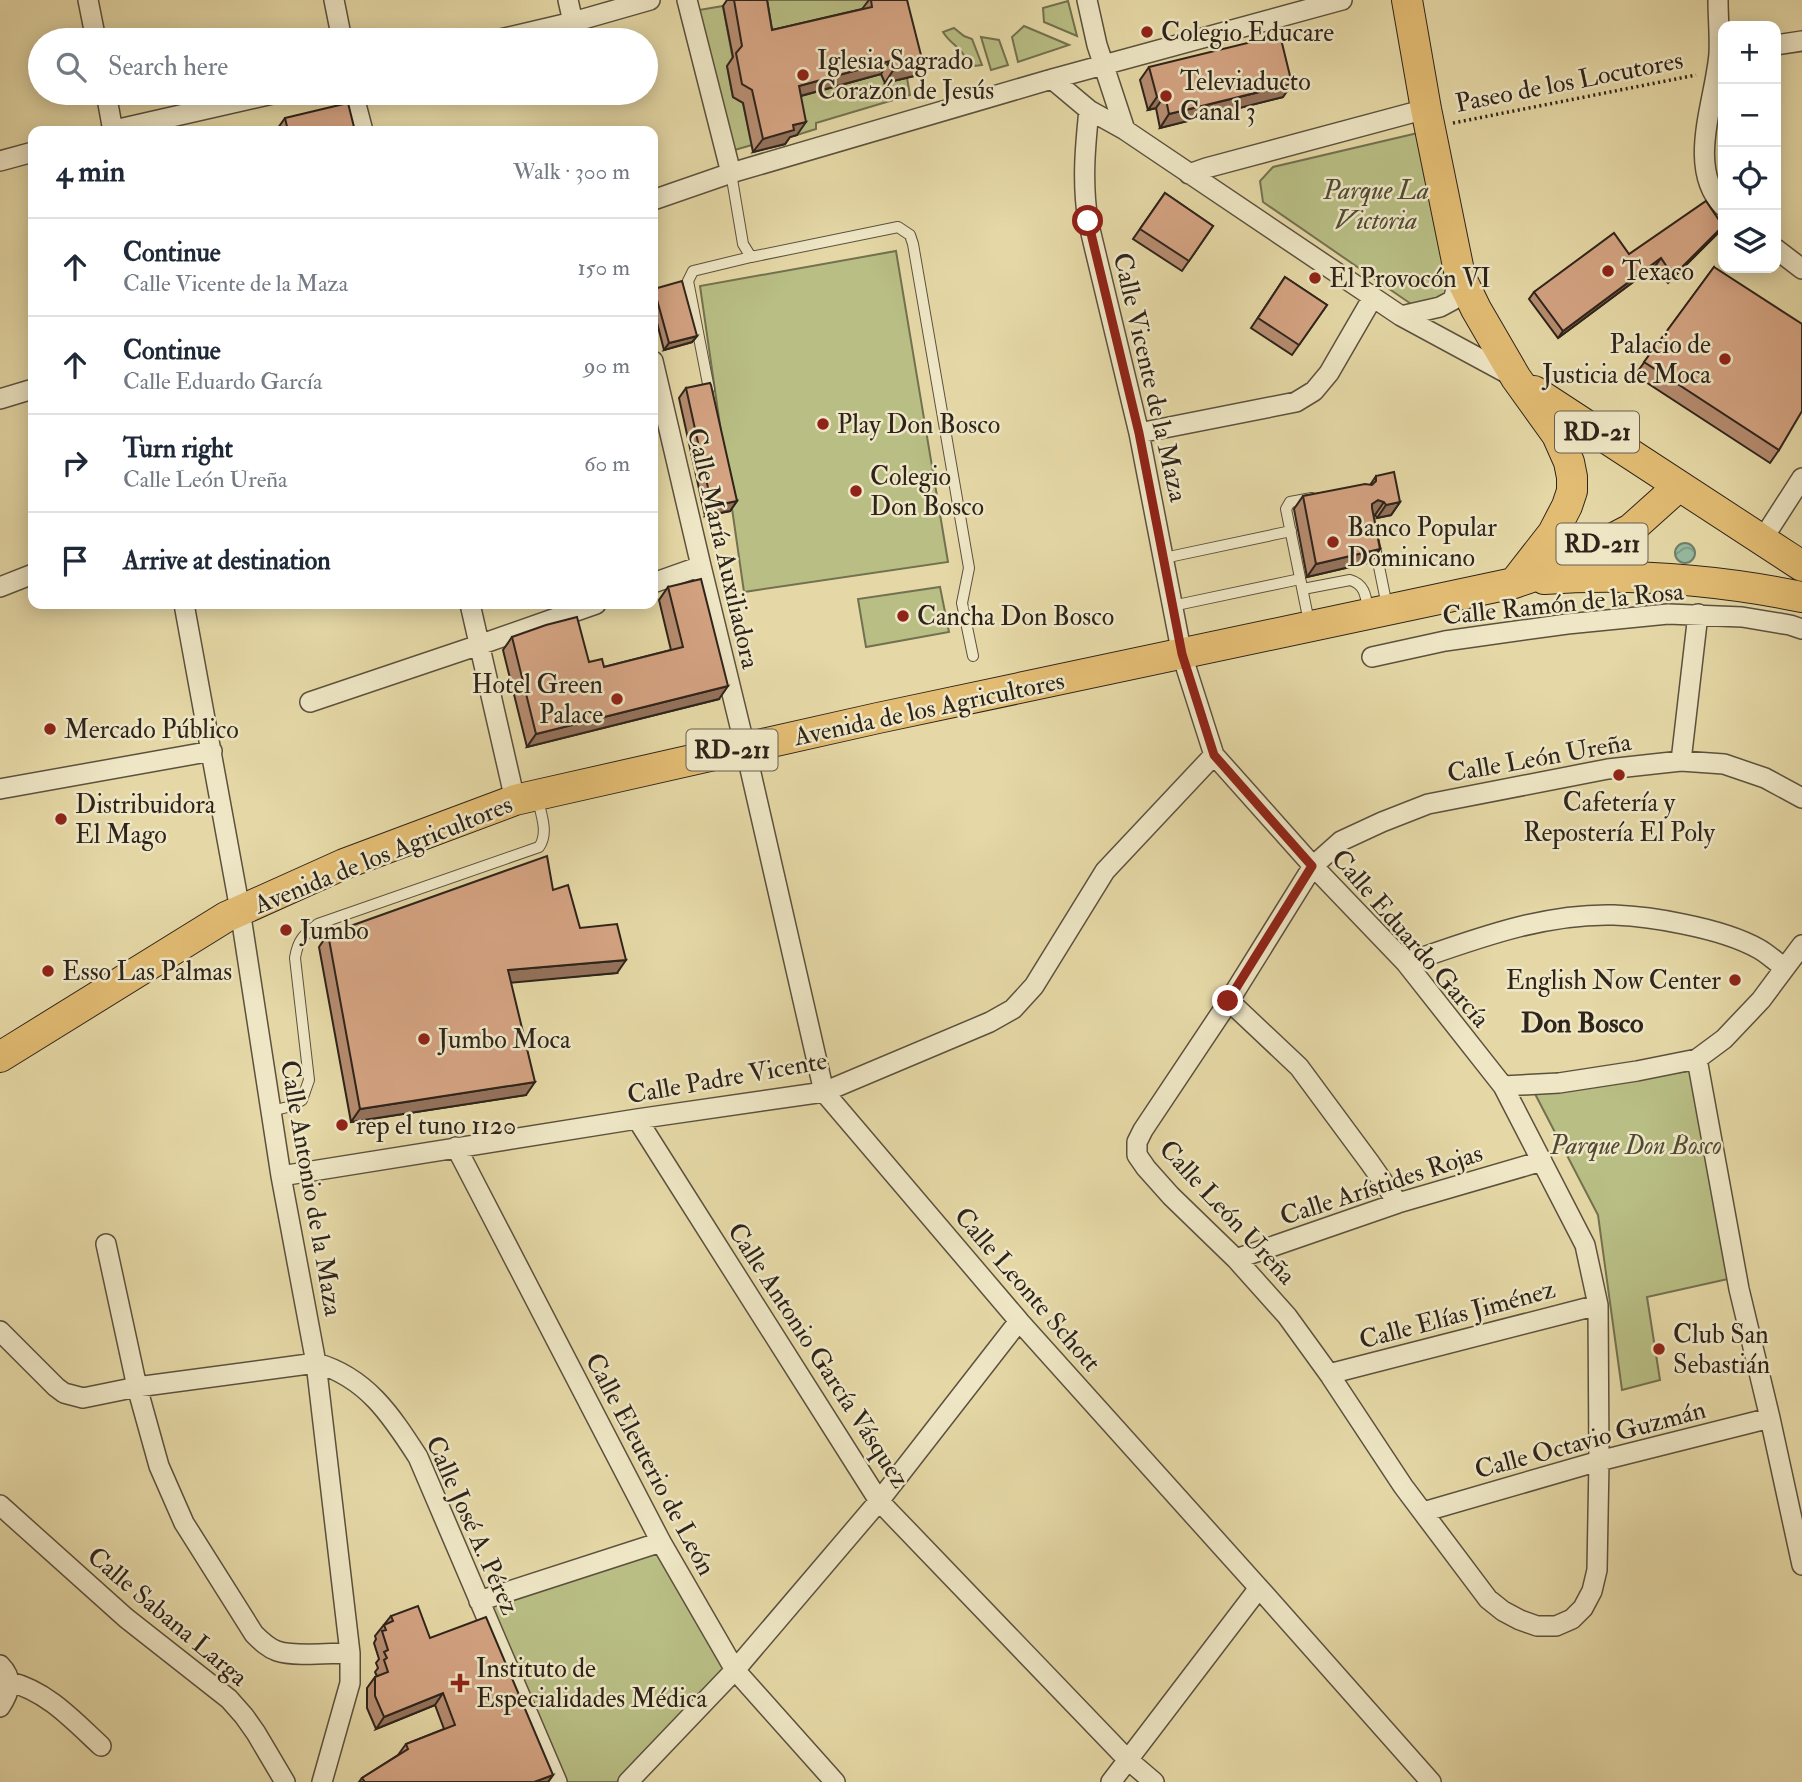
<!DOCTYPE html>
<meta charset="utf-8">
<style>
body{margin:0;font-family:"IM FELL Double Pica",serif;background:#f6f6f7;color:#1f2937}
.controls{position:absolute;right:21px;top:21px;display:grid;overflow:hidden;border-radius:14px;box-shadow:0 4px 18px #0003}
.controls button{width:63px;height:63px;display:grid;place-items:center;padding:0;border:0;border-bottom:2px solid #e0e1e3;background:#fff;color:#1f2937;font:35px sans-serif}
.stop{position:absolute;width:21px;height:21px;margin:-16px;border:5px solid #8f2418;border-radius:50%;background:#fff}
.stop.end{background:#8f2418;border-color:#fff;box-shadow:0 2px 7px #0008}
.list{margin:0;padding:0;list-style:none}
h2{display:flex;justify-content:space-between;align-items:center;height:91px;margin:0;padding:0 28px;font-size:30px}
h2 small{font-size:23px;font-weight:400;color:#747a83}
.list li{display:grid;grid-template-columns:46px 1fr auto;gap:21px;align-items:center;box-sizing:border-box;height:98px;padding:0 28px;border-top:2px solid #e0e1e3}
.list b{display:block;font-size:26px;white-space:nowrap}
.list p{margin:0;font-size:23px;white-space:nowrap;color:#747a83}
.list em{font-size:23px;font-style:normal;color:#747a83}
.icon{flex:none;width:38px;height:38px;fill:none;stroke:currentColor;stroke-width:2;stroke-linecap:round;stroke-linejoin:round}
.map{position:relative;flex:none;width:1802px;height:1782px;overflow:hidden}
.search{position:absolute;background:#fff;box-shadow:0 4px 18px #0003;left:28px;top:28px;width:630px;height:77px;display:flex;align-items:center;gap:18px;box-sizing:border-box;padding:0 24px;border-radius:38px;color:#747a83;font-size:26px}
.panel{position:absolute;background:#fff;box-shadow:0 4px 18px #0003;left:28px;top:126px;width:630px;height:483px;border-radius:14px}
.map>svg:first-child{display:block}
.park{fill:#b8be84;stroke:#737150;stroke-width:2}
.water{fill:url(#water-waves);stroke:#6d7f6c;stroke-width:2}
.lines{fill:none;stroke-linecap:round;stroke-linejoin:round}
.lane-casing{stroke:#5c513e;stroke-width:12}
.street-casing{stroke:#5c513e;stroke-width:22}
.primary-casing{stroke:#2e241b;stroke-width:32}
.path{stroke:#2e241b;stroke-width:3.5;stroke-dasharray:2 3.5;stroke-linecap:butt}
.lane{stroke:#eee6c5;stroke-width:10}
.street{stroke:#eee6c5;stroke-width:19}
.primary{stroke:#e2bc73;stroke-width:30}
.wall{fill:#b68c70;stroke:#2e241b;stroke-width:2}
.shaded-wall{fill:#94725b;stroke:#2e241b;stroke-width:2}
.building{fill:#d4a382;stroke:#2e241b;stroke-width:2}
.route{stroke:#8f2418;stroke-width:9}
.poi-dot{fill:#8f2418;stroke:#eee6c5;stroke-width:2.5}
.labels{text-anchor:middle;stroke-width:5;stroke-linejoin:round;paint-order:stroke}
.shield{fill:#eee6c5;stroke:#685e4e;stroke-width:2}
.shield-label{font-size:24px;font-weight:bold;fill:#2e241b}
.poi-label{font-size:26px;fill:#2e241b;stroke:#eee6c5;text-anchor:start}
.street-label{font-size:26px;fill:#2e241b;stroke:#eee6c5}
.park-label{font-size:26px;font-style:italic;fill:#504a35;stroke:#eee6c5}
.neighbourhood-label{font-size:28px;font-weight:bold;fill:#2e241b;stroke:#eee6c5}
</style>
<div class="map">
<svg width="1802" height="1782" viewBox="0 0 1802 1782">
<defs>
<pattern id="water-waves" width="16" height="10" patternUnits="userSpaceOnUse" patternTransform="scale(1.75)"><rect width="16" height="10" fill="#97bba2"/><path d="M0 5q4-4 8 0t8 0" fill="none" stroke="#7c9883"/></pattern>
</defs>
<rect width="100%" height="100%" fill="#e5d8a6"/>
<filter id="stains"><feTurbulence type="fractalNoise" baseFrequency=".00286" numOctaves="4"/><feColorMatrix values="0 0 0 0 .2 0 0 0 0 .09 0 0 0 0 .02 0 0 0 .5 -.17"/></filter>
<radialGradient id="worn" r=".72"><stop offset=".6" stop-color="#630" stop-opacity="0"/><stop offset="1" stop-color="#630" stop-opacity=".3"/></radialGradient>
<path class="park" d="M755 0H885L886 5 763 43Z
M1068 1 1077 36 1044 22 1043 8Z
M723 6 733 60 727 66 733 97 743 103 752 145 731 151 699 10Z
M1024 26 1069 45 1018 62 1012 37Z
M954 28 964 36 972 39 982 65 975 66 972 60 966 59C960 46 951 45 943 32Z
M981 37 999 40 1008 65 991 70Z
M881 74 885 82 907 78 910 95 816 123V129L797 135 789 99Z
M1422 132 1453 289 1446 295 1414 306 1263 202 1260 181 1273 167Z
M896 251 948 562 744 592 700 286Z
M940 587 949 632 866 647 858 599Z
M1690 1071 1728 1279 1647 1297 1660 1380 1622 1390 1598 1215 1533 1090Z
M661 1542 728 1670 617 1782H566L486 1604Z"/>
<path class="water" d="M1675 553a10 10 0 1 1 20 0a10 10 0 1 1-20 0Z"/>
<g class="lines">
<g class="lane-casing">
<path id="lane" d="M731 173 743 244 751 257
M709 389 688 281 693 271 751 257 898 227 910 235 913 244 969 568 962 603 973 656
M1374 542 1387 606
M1164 558 1291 531
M1303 589 1350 580C1365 584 1366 597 1368 610
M1172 606 1300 579
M1309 622 1286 509 1290 502 1312 498
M271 1111 292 1106 302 1100 309 1080 295 958C298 939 304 935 318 924L539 847C549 833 541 814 537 797"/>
</g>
<g class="street-casing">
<path id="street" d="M88 0 96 40
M334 0 342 40
M568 0 573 22
M687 0 731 173
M1087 0 1097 45 1125 130
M1718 0C1718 18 1720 37 1719 54 1715 102 1686 167 1723 206
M496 40 573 22 650 0
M1776 45 1802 41
M1052 79 1089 110 1125 130 1401 316 1512 376
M106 93 113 131
M353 93 363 131
M1089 110C1085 148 1082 183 1088 221L1139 433 1182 655 1214 755 1313 866 1406 963 1503 1086 1585 1245 1598 1305 1599 1461 1597 1570 1592 1591 1583 1608 1572 1619 1556 1626H1537L1520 1620 1503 1611 1488 1599 1403 1486 1329 1374 1287 1316 1236 1259 1171 1196 1146 1168 1137 1155V1142L1143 1130 1229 1001 1313 866 1341 841 1382 822 1428 804 1608 769 1681 761 1724 764 1765 778 1802 798
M110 131 277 93
M0 161 33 152
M1189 174 1206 168 1426 109
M653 200 731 173 1052 79 1342 0
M1776 249 1802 269
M1401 316 1440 307 1453 300 1460 276
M653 361 701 566 745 747 824 1092 1019 1321 1259 1588 1431 1782
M0 399 33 389
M1139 433 1296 402 1314 391 1329 373 1373 297
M1762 540 1802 478
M653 583 701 566
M0 587 33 574
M184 604 240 910 281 1176 316 1363 350 1653V1683L322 1782
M470 604 515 800
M1372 657 1445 641 1567 624 1668 614 1742 617 1790 625 1802 629
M310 702 479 645 596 604
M1681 761 1698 614
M0 789 212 751
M1406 963C1473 940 1542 913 1614 915 1637 916 1660 919 1683 924 1708 929 1736 936 1759 949 1768 954 1776 962 1785 968
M1229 1001 1299 1067 1370 1163 1398 1203
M1697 1059 1739 1289 1770 1418 1802 1565
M1503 1086 1559 1083 1637 1071 1697 1059 1724 1039 1761 1000 1802 945
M637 1119 879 1501 1127 1759 1154 1782
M456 1147 661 1542 735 1670 835 1782
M281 1176 637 1119 824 1092 990 1022 1013 1009 1034 986 1105 871 1214 755
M106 1244 137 1387 159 1466 184 1523 254 1634C261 1641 268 1648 277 1651 294 1657 330 1653 350 1653
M1236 1259 1398 1203 1542 1161
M0 1331 56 1387 64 1393 83 1398 137 1387 316 1363C366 1377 391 1415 418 1457L557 1782
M1329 1374 1598 1305
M0 1505 126 1618 229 1699 244 1716 256 1733 285 1782
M1423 1512 1599 1461 1770 1418
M479 1601 661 1542
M0 1665C14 1679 10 1692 0 1707
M10 1682C47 1691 74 1721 101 1746
M628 1782 735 1670 879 1501 1019 1321
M1111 1782 1259 1588"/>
</g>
<g class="primary-casing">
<path id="primary" d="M1407 0 1426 109 1460 276 1476 309 1516 378 1557 435 1569 462 1572 477V491L1567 506 1553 533 1514 583
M1534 391 1802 566
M1544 579C1630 573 1718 580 1802 597
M0 1057 226 917 344 864 515 800 878 718 1514 583 1552 570 1631 529 1679 486"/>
</g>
<path class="path" d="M1453 123 1696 75"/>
<use href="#lane" class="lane"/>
<use href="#street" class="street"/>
<use href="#primary" class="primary"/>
</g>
<path class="wall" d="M727 0H767L772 30 862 9 869 0H907L914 76 885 83 881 74 801 96 797 135 790 137 785 144 753 152 743 103 733 97 727 66 733 57 723 6Z
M1149 67 1283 97 1160 128 1156 108 1148 110 1140 80Z
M285 118 355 131H279L278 128Z
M1165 193 1213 226 1182 271 1133 239Z
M1723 226 1718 233 1668 283 1656 265 1558 338 1529 299 1534 292Z
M1714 267 1779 450 1770 463 1635 375Z
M1285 277 1327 305 1292 355 1251 328Z
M654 289 697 336 692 342 664 350 653 307V291Z
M686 388 737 501 730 511 705 516 679 398Z
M1376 476 1400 502 1391 515 1377 518 1375 515 1373 514 1380 549 1371 562 1307 577 1294 509 1303 496 1370 485Z
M668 587 719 699 527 747 503 650 512 637 604 667 671 650 659 600Z
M553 890 580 928 617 973 510 982 526 1095 351 1122 319 947 328 934Z
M391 1616 430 1638 553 1775 548 1782H359L362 1778 398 1755 406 1744 444 1729 435 1705 376 1729 367 1708V1688L375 1677 377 1676 375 1672 378 1668 376 1663 379 1659 374 1643 376 1639 375 1636Z"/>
<path class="shaded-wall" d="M890 61 881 74 789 99 799 86Z
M923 63 914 76 885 83 894 69Z
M1292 84 1283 97 1160 128 1169 114Z
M1165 95 1156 108 1148 110 1157 97Z
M806 122 797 135 790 137 785 144 753 152 763 139 793 125Z
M1723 226 1718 233 1668 283 1673 276Z
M1661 258 1656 265 1558 338 1563 331Z
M697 336 692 342 664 350 669 343Z
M1378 500 1384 502 1375 515 1369 513 1372 504Z
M737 501 730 511 705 516 712 506Z
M1400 502 1391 515 1377 518 1386 505Z
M1380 549 1371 562 1307 577 1316 564Z
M728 686 719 699 527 747 536 734Z
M626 960 617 973 498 984 508 970Z
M535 1082 526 1095 351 1122 360 1109Z
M443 1693 435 1705 376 1729 384 1717Z
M553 1775 548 1782H534Z"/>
<path class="building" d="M734 0H767L772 30 872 7 871 0H907L923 63 894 69 890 61 799 86 806 122 793 125 794 130 763 139 752 90 742 84 736 53 742 46Z
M1280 35 1292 84 1169 114 1165 95 1157 97 1149 67Z
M348 103 355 131H288L285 118Z
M1165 193 1213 226 1189 261 1140 229Z
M1706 201 1723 226 1673 276 1661 258 1563 331 1534 292 1614 233 1629 254Z
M1714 267 1802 324V411L1779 450 1644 362Z
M1285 277 1327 305 1299 345 1258 318Z
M682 281 697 336 669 343 654 289Z
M710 383 711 385 737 501 712 506 686 388Z
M1394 472 1400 502 1386 505 1384 502 1378 500 1372 504V508L1380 549 1316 564 1303 496 1365 484 1372 485 1376 481V476Z
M701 579 728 686 536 734 512 637 546 625 577 617 589 662 602 659 604 667 683 647 668 587Z
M547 856 553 890 568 885 580 928 617 924 626 960 508 970 535 1082 360 1109 328 934Z
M418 1606 430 1638 486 1617 553 1775 534 1782H365L362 1778 408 1749 406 1744 455 1725 443 1693 384 1717 375 1696V1677L388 1672 384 1660 387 1658 384 1652 388 1650 382 1631 386 1630 384 1625 393 1621 391 1616Z"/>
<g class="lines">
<path class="route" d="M1088 221 1139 433 1182 654 1214 755 1312 866 1228 1001"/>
</g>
<g class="poi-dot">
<circle cx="1147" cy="32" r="7"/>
<circle cx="803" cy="75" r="7"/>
<circle cx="1166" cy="96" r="7"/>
<circle cx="1608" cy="271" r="7"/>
<circle cx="1315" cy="278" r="7"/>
<circle cx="1725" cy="359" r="7"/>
<circle cx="823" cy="424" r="7"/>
<circle cx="856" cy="491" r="7"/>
<circle cx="1333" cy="542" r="7"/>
<circle cx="903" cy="616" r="7"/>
<circle cx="617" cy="699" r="7"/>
<circle cx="50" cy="729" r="7"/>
<circle cx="1619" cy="775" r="7"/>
<circle cx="61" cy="819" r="7"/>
<circle cx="286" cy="930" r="7"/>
<circle cx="48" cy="971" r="7"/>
<circle cx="1735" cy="980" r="7"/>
<circle cx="424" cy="1039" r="7"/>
<circle cx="342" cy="1125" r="7"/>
<circle cx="1659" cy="1349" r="7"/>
<path d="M456.5 1672.5h7v7h7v7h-7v7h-7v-7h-7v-7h7z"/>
</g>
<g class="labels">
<g class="shield">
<rect x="1555" y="411.5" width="84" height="41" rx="5"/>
<rect x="1556.5" y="523.5" width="91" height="41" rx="5"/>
<rect x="686.5" y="729.5" width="91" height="41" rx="5"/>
</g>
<g class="shield-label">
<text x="1597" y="440">RD-21</text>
<text x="1602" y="552">RD-211</text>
<text x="732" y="758">RD-211</text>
</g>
<g class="poi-label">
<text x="1161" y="41">Colegio Educare</text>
<text x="817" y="69">Iglesia Sagrado<tspan x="817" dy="30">Corazón de Jesús</tspan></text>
<text x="1180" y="90">Televiaducto<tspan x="1180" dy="30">Canal 3</tspan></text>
<text x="1622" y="280">Texaco</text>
<text x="1329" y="287">El Provocón VI</text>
<text x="1711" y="353" text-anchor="end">Palacio de<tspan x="1711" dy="30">Justicia de Moca</tspan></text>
<text x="837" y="433">Play Don Bosco</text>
<text x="870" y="485">Colegio<tspan x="870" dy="30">Don Bosco</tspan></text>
<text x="1347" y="536">Banco Popular<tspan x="1347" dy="30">Dominicano</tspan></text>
<text x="917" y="625">Cancha Don Bosco</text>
<text x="603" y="693" text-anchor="end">Hotel Green<tspan x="603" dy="30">Palace</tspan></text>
<text x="64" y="738">Mercado Público</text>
<text x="1619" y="811" text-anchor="middle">Cafetería y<tspan x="1619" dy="30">Repostería El Poly</tspan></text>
<text x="75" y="813">Distribuidora<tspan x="75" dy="30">El Mago</tspan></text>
<text x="300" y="939">Jumbo</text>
<text x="62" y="980">Esso Las Palmas</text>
<text x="1721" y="989" text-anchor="end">English Now Center</text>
<text x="438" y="1048">Jumbo Moca</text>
<text x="356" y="1134">rep el tuno 1120</text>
<text x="1673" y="1343">Club San<tspan x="1673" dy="30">Sebastián</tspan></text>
<text x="476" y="1677">Instituto de<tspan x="476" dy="30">Especialidades Médica</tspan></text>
</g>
<g class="street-label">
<text transform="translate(1569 81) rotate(-11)" y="9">Paseo de los Locutores</text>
<text transform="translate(1151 377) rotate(77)" y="9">Calle Vicente de la Maza</text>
<text transform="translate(724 548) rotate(77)" y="9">Calle María Auxiliadora</text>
<text transform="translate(1563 603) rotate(-6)" y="9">Calle Ramón de la Rosa</text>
<text transform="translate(929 708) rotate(-12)" y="9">Avenida de los Agricultores</text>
<text transform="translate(1539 757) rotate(-10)" y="9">Calle León Ureña</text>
<text transform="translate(383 854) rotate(-22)" y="9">Avenida de los Agricultores</text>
<text transform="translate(1411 938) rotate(49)" y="9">Calle Eduardo García</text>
<text transform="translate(727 1077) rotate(-10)" y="9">Calle Padre Vicente</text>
<text transform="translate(1381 1184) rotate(-18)" y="9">Calle Arístides Rojas</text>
<text transform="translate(312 1188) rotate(80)" y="9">Calle Antonio de la Maza</text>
<text transform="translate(1228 1212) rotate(47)" y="9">Calle León Ureña</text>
<text transform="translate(1028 1289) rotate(49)" y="9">Calle Leonte Schott</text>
<text transform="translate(1457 1314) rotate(-15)" y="9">Calle Elías Jiménez</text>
<text transform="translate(819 1355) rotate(57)" y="9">Calle Antonio García Vásquez</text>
<text transform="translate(1590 1439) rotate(-15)" y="9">Calle Octavio Guzmán</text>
<text transform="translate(651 1464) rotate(62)" y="9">Calle Eleuterio de León</text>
<text transform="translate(473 1525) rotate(66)" y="9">Calle José A. Pérez</text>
<text transform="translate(168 1616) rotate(40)" y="9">Calle Sabana Larga</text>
</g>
<g class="park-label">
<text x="1376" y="199">Parque La<tspan x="1376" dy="30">Victoria</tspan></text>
<text x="1636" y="1154">Parque Don Bosco</text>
</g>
<g class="neighbourhood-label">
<text x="1582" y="1032">Don Bosco</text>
</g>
</g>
<rect width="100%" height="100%" filter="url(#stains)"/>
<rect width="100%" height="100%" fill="url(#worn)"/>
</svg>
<div class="controls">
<button>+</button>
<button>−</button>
<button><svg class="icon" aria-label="locate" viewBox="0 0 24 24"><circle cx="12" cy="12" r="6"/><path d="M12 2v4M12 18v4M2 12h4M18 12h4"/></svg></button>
<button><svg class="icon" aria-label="layers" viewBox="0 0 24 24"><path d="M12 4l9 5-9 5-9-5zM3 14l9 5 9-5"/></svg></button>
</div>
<div class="stop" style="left:1088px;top:221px"></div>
<div class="stop end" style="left:1228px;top:1001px"></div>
<div class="search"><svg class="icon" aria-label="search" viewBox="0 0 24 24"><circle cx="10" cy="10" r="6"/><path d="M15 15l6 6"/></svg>Search here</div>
<section class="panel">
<h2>4 min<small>Walk · 300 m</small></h2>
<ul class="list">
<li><svg class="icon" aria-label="ahead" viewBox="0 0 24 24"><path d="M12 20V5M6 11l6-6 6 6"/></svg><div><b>Continue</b><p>Calle Vicente de la Maza</p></div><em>150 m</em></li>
<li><svg class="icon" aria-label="ahead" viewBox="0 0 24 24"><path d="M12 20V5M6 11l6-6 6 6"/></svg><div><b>Continue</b><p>Calle Eduardo García</p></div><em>90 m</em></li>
<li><svg class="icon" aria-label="right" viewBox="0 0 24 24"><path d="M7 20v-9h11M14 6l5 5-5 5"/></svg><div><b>Turn right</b><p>Calle León Ureña</p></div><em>60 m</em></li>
<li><svg class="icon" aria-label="arrive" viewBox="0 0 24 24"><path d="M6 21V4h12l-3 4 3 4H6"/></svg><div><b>Arrive at destination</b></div></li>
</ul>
</section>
</div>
